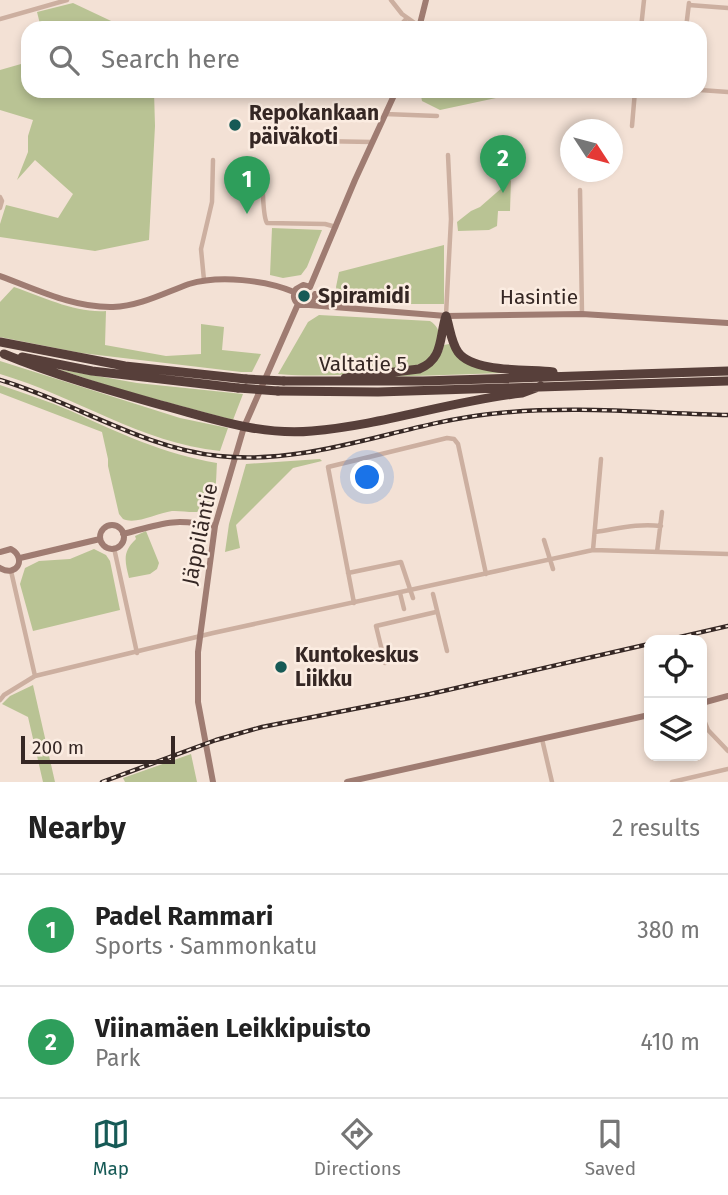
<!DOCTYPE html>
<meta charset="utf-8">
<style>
body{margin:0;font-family:"Fira Sans",sans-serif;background:#f6f6f6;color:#222}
.controls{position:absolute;right:21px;bottom:21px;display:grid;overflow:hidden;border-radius:14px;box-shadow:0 4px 10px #0003}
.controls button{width:63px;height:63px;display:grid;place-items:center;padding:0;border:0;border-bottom:2px solid #e0e0e0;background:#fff;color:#222;font:35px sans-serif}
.compass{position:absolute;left:560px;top:119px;width:63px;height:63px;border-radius:50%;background:#fff;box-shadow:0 4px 10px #0003;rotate:126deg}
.scale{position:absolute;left:21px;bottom:18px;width:154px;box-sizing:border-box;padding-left:7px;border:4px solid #352724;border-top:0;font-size:19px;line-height:24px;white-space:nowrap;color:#352724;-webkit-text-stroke:5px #fbece1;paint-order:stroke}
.you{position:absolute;left:368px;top:478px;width:24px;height:24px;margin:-18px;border:5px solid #fff;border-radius:50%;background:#1a73e8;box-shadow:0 0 0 10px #1a73e833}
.badge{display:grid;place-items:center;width:46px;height:46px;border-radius:50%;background:#165a56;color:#fff;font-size:23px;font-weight:700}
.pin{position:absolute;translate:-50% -58px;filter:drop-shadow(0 2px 4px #0008)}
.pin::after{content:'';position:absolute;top:37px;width:24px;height:21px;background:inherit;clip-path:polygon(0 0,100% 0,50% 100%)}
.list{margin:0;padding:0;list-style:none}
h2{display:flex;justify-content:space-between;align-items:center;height:91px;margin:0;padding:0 28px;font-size:30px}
h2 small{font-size:23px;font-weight:400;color:#767676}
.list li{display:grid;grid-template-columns:46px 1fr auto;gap:21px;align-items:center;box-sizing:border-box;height:112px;padding:0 28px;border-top:2px solid #e0e0e0}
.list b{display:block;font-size:26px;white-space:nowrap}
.list p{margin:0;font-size:23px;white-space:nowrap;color:#767676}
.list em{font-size:23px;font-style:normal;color:#767676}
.icon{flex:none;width:38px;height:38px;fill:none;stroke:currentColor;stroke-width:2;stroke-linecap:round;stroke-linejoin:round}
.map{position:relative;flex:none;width:728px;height:782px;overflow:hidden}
.search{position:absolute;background:#fff;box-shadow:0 4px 10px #0003;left:21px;right:21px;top:21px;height:77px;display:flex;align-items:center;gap:18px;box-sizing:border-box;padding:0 24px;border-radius:21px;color:#767676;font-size:26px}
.sheet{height:315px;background:#fff}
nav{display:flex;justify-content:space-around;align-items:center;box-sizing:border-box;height:98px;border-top:2px solid #e0e0e0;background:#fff;font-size:19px;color:#767676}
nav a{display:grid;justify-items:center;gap:4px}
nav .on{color:#165a56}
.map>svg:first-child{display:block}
.green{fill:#b9c394}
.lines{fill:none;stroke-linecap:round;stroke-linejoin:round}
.street{stroke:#ccafa0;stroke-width:4.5}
.secondary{stroke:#9f7c72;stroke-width:6}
.highway{stroke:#573f3a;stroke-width:9}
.rail-casing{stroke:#352724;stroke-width:4.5}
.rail{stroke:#fbece1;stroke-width:2;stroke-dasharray:5;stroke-linecap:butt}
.highway-bridge{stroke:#573f3a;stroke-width:9}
.poi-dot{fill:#165a56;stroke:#fbece1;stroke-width:2.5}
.labels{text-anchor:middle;stroke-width:5;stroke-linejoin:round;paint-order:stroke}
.poi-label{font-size:21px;font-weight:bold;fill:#352724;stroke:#fbece1;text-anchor:start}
.street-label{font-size:21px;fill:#352724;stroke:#fbece1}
</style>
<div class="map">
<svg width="728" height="782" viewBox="0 0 728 782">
<rect width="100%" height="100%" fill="#f3e1d5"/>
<path class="green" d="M73 3 126 28H41L37 12Z
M28 62V91H154L155 126 149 240 95 251 0 237V224L6 205 58 218 73 194 35 160 17 180 28 152V136L33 120 0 110V70Z
M420 91H529L440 110 422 101Z
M511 180 510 211H498L497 226 489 230 458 231 457 222 471 211 480 207Z
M272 228 322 230 307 267 301 275 283 278 270 275Z
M444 245V304H411L337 291 336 287 339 272Z
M14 287C43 297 75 313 106 311L105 345 166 356 201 354V324L224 327 222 350 261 354 252 372H241L81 353 0 337V302Z
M319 315 430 321C448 332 435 351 425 363 378 374 326 378 278 374L308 322Z
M449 344C466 376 501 369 532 372L385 377C407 371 439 372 444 345Z
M0 361 180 418 228 428 220 451C141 443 75 396 0 374Z
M57 369 137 383 243 394 233 420 118 389Z
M0 385C23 393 48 401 71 411 119 433 164 454 217 463 216 475 217 498 209 507 202 516 183 510 172 511 157 513 136 525 123 519L119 514 108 466V459L102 432 0 393Z
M320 459 322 461 293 468 236 525 240 548 225 552 229 524 246 464Z
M146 531 159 563 157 569 150 574 129 578C125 561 122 552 136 539L135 536Z
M94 549 106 555 110 561 120 610 33 631 20 584 25 568 39 561 70 559Z
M33 685 55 782H43L28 717 2 704 10 696Z
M191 754 197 782H125L123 778Z"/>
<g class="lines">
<path class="street" d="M391 0 402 14 419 26
M689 5 728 8
M0 19 67 0
M398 28 407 18
M641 28 644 0
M686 28 689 3
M700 90 728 92
M385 114 437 116
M632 126 635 91
M262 140 372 142
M261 175C264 187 262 216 267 223L325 224 336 227
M580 190 582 314
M0 197 2 201 0 208
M204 280 201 249 212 202 213 160
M446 315 451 219 448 155
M595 532C617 529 637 523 661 526
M544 540 553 569
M114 548 137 653
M593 550 601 459
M657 552 662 512
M11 571 35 676
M348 573 401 562 413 598
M400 593 404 609
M433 594 447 651
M354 603 328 467 447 438 454 439 458 444 486 574
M385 663 376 626 436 612
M0 700 4 695 35 676 213 633 593 550 728 554
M702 715 708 730 728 751
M542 739 552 782
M672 782 728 769"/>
<path class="secondary" d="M419 28 426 0
M0 276C36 289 73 308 113 307 140 306 164 293 189 284 219 275 266 280 294 292
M310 287 355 180 396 91
M310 287 303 285 296 289C292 296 294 302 300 305H309L314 300 315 294
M315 294 342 304
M309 305 446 316 582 314 728 323
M100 537a12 12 0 1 1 24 0a12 12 0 1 1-24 0Z
M123 534C164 523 172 518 215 526
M0 552 11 549C27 558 17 578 0 568
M20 558 100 539
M702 703 728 696
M213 782 198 702V652L215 526 244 427 298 304
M347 782 649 715"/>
<path class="highway" d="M446 316C450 328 451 342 458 352 473 373 529 369 553 372
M0 342 125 366 246 379
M4 354C55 375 108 390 161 405 211 418 260 436 312 431 383 425 451 401 522 393L541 386
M22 357 92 371 238 388
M345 378 419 369C444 359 439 337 446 316
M284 381H423L728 371
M278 391 378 392 728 381"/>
<g class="rail-casing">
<path id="rail" d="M0 380C74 402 142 448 219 456 313 466 399 424 490 414 569 405 649 413 728 415
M667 640 728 626
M102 782 216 740 262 727 430 694 649 644"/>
</g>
<use href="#rail" class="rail"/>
<path class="highway-bridge" d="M246 379 284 381
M238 388 278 391"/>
</g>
<g class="poi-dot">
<circle cx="235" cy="125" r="7"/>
<circle cx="304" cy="296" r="7"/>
<circle cx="281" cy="667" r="7"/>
</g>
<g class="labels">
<g class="poi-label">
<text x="249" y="120">Repokankaan<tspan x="249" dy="24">päiväkoti</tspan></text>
<text x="318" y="303">Spiramidi</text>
<text x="295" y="662">Kuntokeskus<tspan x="295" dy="24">Liikku</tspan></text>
</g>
<g class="street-label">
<text x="539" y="304">Hasintie</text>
<text x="363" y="371">Valtatie 5</text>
<text transform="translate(200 534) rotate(-78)" y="7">Jäppiläntie</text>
</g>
</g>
</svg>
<div class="controls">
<button><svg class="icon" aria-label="locate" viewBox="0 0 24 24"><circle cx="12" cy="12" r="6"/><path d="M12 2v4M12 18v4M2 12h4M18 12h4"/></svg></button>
<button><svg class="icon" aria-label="layers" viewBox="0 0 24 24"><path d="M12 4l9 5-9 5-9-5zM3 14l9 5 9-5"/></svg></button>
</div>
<svg class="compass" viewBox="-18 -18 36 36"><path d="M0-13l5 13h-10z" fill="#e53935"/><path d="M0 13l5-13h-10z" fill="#767676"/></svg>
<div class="scale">200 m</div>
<div class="you"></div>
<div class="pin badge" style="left:247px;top:214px;background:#2e9e5b">1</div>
<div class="pin badge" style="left:503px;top:193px;background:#2e9e5b">2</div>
<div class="search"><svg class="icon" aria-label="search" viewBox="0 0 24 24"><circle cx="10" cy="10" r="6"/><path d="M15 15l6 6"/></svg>Search here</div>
</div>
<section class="sheet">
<h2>Nearby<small>2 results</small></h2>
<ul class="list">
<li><span class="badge" style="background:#2e9e5b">1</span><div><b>Padel Rammari</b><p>Sports · Sammonkatu</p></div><em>380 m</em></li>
<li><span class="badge" style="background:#2e9e5b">2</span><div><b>Viinamäen Leikkipuisto</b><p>Park</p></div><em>410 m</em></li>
</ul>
</section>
<nav>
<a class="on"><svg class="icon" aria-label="map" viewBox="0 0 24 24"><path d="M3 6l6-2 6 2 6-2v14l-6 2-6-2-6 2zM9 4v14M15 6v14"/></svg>Map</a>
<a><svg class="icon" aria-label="directions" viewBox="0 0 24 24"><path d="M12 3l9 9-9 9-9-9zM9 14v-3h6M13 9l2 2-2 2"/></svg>Directions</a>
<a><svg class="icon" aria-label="saved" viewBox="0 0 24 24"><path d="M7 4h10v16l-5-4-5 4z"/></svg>Saved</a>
</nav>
